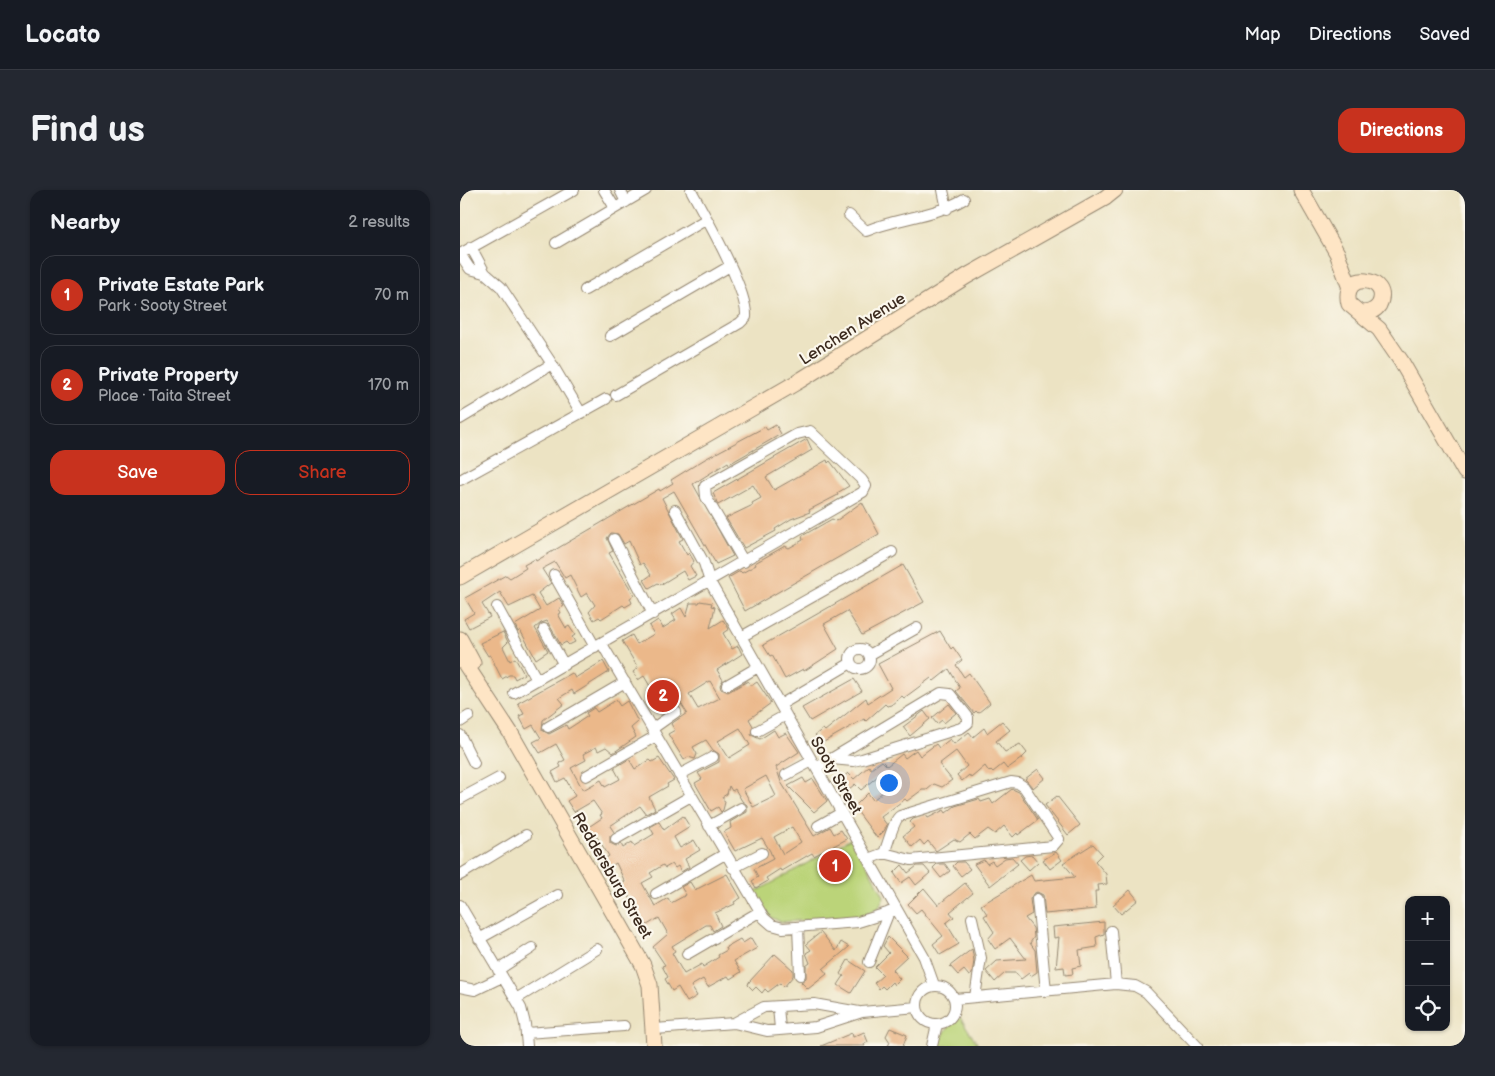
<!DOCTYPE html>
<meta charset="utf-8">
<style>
body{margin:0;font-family:"Balsamiq Sans",sans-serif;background:#242831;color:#f1f3f6}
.controls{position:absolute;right:15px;bottom:15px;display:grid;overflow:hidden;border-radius:10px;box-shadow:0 1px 4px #0004}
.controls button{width:45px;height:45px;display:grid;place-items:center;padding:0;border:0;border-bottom:1px solid #363941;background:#171b24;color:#f1f3f6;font:25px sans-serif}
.you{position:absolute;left:428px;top:592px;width:18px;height:18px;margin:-12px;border:4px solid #fff;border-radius:50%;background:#1a73e8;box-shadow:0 0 0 8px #1a73e833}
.badge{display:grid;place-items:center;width:32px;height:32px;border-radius:50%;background:#c8321e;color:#fff;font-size:16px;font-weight:700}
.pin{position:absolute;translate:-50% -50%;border:2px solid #fff;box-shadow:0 1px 5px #0006}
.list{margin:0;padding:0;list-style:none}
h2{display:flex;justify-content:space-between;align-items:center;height:65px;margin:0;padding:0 20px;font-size:21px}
h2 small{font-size:16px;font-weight:400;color:#9ea1a6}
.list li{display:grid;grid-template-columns:32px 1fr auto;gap:15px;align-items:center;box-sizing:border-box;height:80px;margin:0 10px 10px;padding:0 10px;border:1px solid #363941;border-radius:15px}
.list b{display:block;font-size:19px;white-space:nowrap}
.list p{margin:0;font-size:16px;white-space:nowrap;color:#9ea1a6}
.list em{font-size:16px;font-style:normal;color:#9ea1a6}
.actions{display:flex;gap:10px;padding:15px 20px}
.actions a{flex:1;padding:11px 0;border:1px solid #c8321e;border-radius:15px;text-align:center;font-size:18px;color:#c8321e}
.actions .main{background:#c8321e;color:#fff}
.icon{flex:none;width:28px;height:28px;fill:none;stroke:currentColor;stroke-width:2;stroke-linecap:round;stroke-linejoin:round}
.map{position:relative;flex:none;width:1005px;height:856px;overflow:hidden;border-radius:15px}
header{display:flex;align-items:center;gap:30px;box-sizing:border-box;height:70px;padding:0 25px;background:#171b24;border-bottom:1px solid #363941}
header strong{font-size:24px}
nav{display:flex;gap:28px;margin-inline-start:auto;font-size:18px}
.intro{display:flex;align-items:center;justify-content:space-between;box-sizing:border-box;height:120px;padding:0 30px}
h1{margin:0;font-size:35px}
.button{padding:12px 22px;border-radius:15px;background:#c8321e;color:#fff;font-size:18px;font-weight:700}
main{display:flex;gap:30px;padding:0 30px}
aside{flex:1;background:#171b24;border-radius:15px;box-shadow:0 1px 4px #0004}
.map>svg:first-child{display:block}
.green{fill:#bbd479;stroke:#7b7f4c}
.building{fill:#ebb88a;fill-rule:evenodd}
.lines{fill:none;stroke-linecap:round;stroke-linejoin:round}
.street-casing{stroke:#948670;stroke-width:12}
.secondary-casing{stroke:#948670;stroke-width:17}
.street{stroke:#fff;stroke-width:10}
.secondary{stroke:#fee5c5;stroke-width:15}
.labels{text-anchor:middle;stroke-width:4.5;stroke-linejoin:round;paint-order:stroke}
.street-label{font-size:16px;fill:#3b2a1e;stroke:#fbf7ec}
</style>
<header>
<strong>Locato</strong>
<nav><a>Map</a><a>Directions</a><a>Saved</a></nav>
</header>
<div class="intro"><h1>Find us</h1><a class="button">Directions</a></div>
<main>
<aside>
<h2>Nearby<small>2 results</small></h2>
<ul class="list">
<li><span class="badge">1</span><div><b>Private Estate Park</b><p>Park · Sooty Street</p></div><em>70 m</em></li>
<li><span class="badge">2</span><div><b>Private Property</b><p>Place · Taita Street</p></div><em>170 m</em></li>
</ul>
<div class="actions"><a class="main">Save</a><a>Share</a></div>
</aside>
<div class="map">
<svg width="1005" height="856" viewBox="0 0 1005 856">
<rect width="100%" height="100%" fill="#fbf7ec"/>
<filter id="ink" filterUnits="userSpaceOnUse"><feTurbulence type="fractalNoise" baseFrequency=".02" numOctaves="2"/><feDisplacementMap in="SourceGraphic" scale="10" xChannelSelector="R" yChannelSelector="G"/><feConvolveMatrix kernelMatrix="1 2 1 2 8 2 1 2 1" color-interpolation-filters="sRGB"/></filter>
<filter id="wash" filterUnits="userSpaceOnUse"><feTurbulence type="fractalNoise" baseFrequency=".0096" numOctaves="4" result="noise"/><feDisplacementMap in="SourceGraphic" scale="20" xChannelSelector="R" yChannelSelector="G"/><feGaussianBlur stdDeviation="1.12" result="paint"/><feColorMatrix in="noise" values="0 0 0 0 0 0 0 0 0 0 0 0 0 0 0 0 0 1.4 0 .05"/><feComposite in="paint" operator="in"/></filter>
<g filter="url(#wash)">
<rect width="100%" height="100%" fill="#ece3c3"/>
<path class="green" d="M392 648 424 706 419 718 401 726 321 732 308 726 294 703Z
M499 826 519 856H478L486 840Z"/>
<g id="blocks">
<path class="building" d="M316 235 321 244 269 274 268 272 233 294 273 366 256 374 214 301 202 308 223 349 219 351 227 365 229 363 234 371 230 376 236 386 228 390 223 381 200 395 198 393 189 398 184 390 191 385 183 373 180 375 169 351 164 354 158 344 151 343 147 348 153 361 149 363 174 405 170 408 172 413 165 417 163 415 141 429 139 427 134 430 129 422 135 415 127 403 121 407 110 385 105 388 95 372 82 379 91 393 78 403 86 416 99 408 104 416 99 419 101 423 98 424 106 438 109 436 115 445 112 447 115 452 109 455 106 452 101 455 87 431 81 433 75 438 88 461 76 469 60 440 58 442 55 435 80 420 72 406 49 417 40 402 22 414 30 427 9 438 4 429 14 423 5 408 46 385 50 388 66 378 64 375 75 369 76 371 199 299 200 301 213 293 211 290 245 269 305 237 307 240Z
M347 249 352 260 306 287 314 300 367 270 368 273 370 271 389 296 377 303 378 305 349 320 350 322 331 329 315 339 316 341 284 358 266 328 293 315 292 313 301 308 293 295 258 315 253 303Z
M402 312 419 344 285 421 268 388 280 381 282 383 296 375 295 373 325 356 329 358 343 350 342 346 372 329 376 331Z
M443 375 464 412 402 445 387 421 364 434 378 459 344 481 343 479 325 489 312 465 310 466 303 455Z
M240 411 252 413 251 416 255 417 250 438 263 430 269 439 263 443 272 459 278 456 282 464 257 480 263 490 260 495 261 499 268 502 288 491 291 496 297 492 311 513 289 529 293 536 291 545 300 549 314 540 318 547 326 543 339 562 316 577 321 592 354 646 370 637 374 644 381 640 387 649 354 666 352 663 321 681 320 679 306 688 308 691 296 698 292 691 298 687 294 679 313 669 310 661 302 648 275 661 264 642 271 638 270 632 287 622V615L282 611 275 599 272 601 269 596 267 604 262 607 265 612 263 620 261 622 258 617 251 621 235 593 242 589 238 583 259 572V564L253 560 246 550 233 557 237 564 235 569 228 567 224 570 208 544 215 540 211 534 227 523 216 506 202 515 204 518 196 523 187 507 194 503 184 486 178 490 173 482 178 478 162 451 172 445 177 454 194 444 189 436 198 430 203 438 216 430 212 424 221 418 226 427 230 413H239ZM250 491 260 508 238 519 229 504ZM280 538 290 555 269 568 258 551ZM306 586 316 606 293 617 283 599ZM332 637 341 652 323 664 314 647Z
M480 441 491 459 493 457 502 470 496 475 504 487 509 483 530 513 518 523 516 521 514 523 496 501 500 498 489 479 474 491 471 488 444 508 442 506 431 515 427 516 425 514 406 531 404 529 362 553 355 545 363 539 365 541 406 508 408 513 431 498 418 474Z
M43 442 48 452 43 457 50 471 55 468 64 484 55 489 53 485H49L42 489 30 465 28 466 20 453Z
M143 471 149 482 114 504 112 500 99 508 104 514 83 530 82 540 89 544 106 535 108 539 128 526 126 523 134 518 137 522 156 510 160 516 167 511 178 532 171 538 176 547 153 563 146 557 138 561 136 557 123 564 126 570 111 578 123 600 141 590 145 597 160 589 154 578 169 569 175 579 190 570 192 572 199 568 214 590 207 594 208 596 189 607 195 619 186 624 180 616 150 636 154 642 150 646V653L156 656 161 654 163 658 172 652 174 656 194 644 190 637 199 632 204 640 223 626 230 637 214 647 220 658 234 650 240 660 225 669 229 677 221 682 218 676 215 678 212 674 205 678 203 675 190 683 193 687 182 693 195 716 208 708 211 713 226 705 221 697 230 692 235 700 267 684 281 708 274 712 275 714 255 723 261 736 253 741 250 735H246L212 756 215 761 212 763 224 784 242 774 243 777 259 767 258 765 267 760 266 757 280 749 283 753 291 748 297 758 274 771 281 782 270 789 268 786 248 797 243 789 231 796 237 806 227 812 218 797 212 801 205 789 208 787 202 776 205 775 193 757 208 744 199 728 182 738 176 729 181 726 167 703 162 706 157 697 165 692 156 673 148 678 143 670 149 666 137 647 132 649 130 646 128 647 124 640 142 628 140 625 142 624 133 611 114 622 107 611 115 606 105 588 97 592 92 582 101 577 99 573 105 570 96 554 80 563 73 552 81 548 73 535 66 539 59 526 64 524 58 513 112 483 115 488Z
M394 489 402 501 350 531 342 518Z
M489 514 496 523 484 533 482 530 477 534 472 528Z
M464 521 470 529 450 546 443 537Z
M542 531 550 540 536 551 545 562 560 554 567 563 562 568 547 579 543 574 533 582 531 580 529 582 525 576 511 588 509 585 502 591 497 585 507 576 496 561 479 574 492 590 482 597 474 594 467 600H462L447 611 445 609 421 627 427 635 424 641 417 648 394 617 408 603 413 610 428 598 418 586 401 600 395 594 388 600 380 590 388 583 394 589 409 576 411 579 422 571 427 576 442 564 445 568 456 560 460 566 476 554 479 558 490 549 494 554 509 542 513 547 524 538 527 543Z
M578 579 585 588 573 598 565 589Z
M343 588 346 593 353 589 367 611 354 622 328 596Z
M552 599 559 602 578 630 558 645 557 643 553 647 544 636 535 644 528 639 515 649 510 644 500 652 494 649 476 661 468 651 464 655 460 650 452 657 443 646 454 637 450 632 453 629 466 625 468 628 484 620 486 623 495 616 519 609 521 612 530 609 533 614Z
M597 606 620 635 608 645 585 615Z
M633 654 642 664 635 671 646 684 647 694 638 695 639 701H635L636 719 585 724 583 705 577 702 573 704 570 709 572 724 565 728 573 738 574 747 570 753 575 760 577 782 571 786 569 783 561 789 556 783H545L535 792 526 781 537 771 566 769 550 748 535 759 528 749 534 742 524 726 527 724 521 715 571 685 574 691 615 687 603 673Z
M596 662 602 670 590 679 583 670Z
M572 665 578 672 569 680 560 670 565 666Z
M552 667 558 674 530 696 514 674 524 670 527 674 532 671 535 675 545 668Z
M497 672H504L510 679 501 686 493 676Z
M477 674H485L490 681 481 688 473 678Z
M442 675 448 683 457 676H464L470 683 456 695 450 687 441 693 434 683Z
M505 693 513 703 490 722 494 727 486 733 499 754 480 765 473 754 483 746 461 719 456 723 448 714 464 698 478 715Z
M670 700 678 710 661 724 653 715Z
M644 732V744L636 747 637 757 619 760 621 776 612 778 613 784 605 785 604 777 596 778 599 747 594 748 593 737Z
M361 742 376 761 381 752 389 757 363 779 367 784 348 799 341 792 346 788V776L350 773 346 763 351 760 346 754Z
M428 747 447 766 432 780 440 789 434 795 432 792 425 799 422 796 419 799 414 793 423 785 415 777 429 763 423 756Z
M512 759 514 771 512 784 509 786 504 780 498 785 490 776Z
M315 764 333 780V786L324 797 320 793 308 802 305 799 302 803 296 797 293 800 288 795 289 792Z
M388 770 405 781 391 803 378 795 384 786 380 784Z
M430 838 447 845 443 856H428L430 852 426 846Z
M404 842 408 852 404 854 405 856H361L392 843 393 847Z"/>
</g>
</g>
<g filter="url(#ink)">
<use href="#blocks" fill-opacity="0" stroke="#948670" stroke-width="1"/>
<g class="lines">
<g class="street-casing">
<path id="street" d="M144 0 155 18
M160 0 166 12
M483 0 487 19
M389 25 406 41C438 27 474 27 504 9
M96 53 186 0
M11 57 25 83
M0 64 10 79 25 83 41 97 92 174 121 223
M0 64 114 0
M125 100 247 29
M150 146 270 76
M156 205 280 133 286 127C288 100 245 26 231 0
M0 229 92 174
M0 290 146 209
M215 320 244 373 250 392 464 767 474 795
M154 349 193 424
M94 385 135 457
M37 417 77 490
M84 439 104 475
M281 447 432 362
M142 454 304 728 312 735 323 738 398 732 437 720
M390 469a10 10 0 1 1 20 0a10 10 0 1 1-20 0Z
M409 465 457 438
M267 495 298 477
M54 503 403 302 406 296 402 290 350 241 337 244 245 296 246 307 284 372
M320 515 391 473
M0 532 9 526
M88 537 165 492
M192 539 216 522
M297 541 326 525
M0 545 14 573
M356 578 481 503 490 504 508 527V533L501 538 402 569 393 571 372 569
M219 585 253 567
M326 585 352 571
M126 586 196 546
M0 609 39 588
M249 636 281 618
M358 636 381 623
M156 649 231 606
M408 669 424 663 451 670 593 656 599 649 564 597 558 593 551 592 440 626C434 629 428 654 424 663
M273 678 302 663
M0 685 66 645
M196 704 265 664
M577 709 586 801
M0 715 61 818 65 834 67 856
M512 728 521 768 515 807
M338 737 340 785
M651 741 656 794
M19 749 98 705
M227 764 299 722
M409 772 429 722
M38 780 72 758
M457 815a19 19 0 1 1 38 0a19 19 0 1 1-38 0Z
M0 797 15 800 42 787
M56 809 137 759
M495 809 656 794 675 796 686 802 737 856
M318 817 320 839
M274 833 304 817 354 814 399 822
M195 839 274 833 307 841 356 837 402 822 457 817
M66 843 164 836
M472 856 477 834"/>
</g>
<g class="secondary-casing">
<path id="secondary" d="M841 0 877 63 890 98
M902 123C909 123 915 121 919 115 933 87 880 79 889 114L919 139 941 171 1005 282
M0 387 339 191 507 86 645 8 655 0
M0 449 13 473
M0 466 50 542 183 775 190 795 194 856"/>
</g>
<use href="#street" class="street"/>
<use href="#secondary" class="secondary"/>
</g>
</g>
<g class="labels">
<g class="street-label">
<text transform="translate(392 138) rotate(-32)" y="6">Lenchen Avenue</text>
<text transform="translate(377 585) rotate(60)" y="6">Sooty Street</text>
<text transform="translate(153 685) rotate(60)" y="6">Reddersburg Street</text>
</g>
</g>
</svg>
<div class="controls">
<button>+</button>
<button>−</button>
<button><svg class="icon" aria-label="locate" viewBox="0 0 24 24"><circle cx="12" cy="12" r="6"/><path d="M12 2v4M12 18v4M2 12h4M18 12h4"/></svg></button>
</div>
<div class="you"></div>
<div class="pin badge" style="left:375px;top:676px">1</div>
<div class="pin badge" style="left:203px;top:506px">2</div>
</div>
</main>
